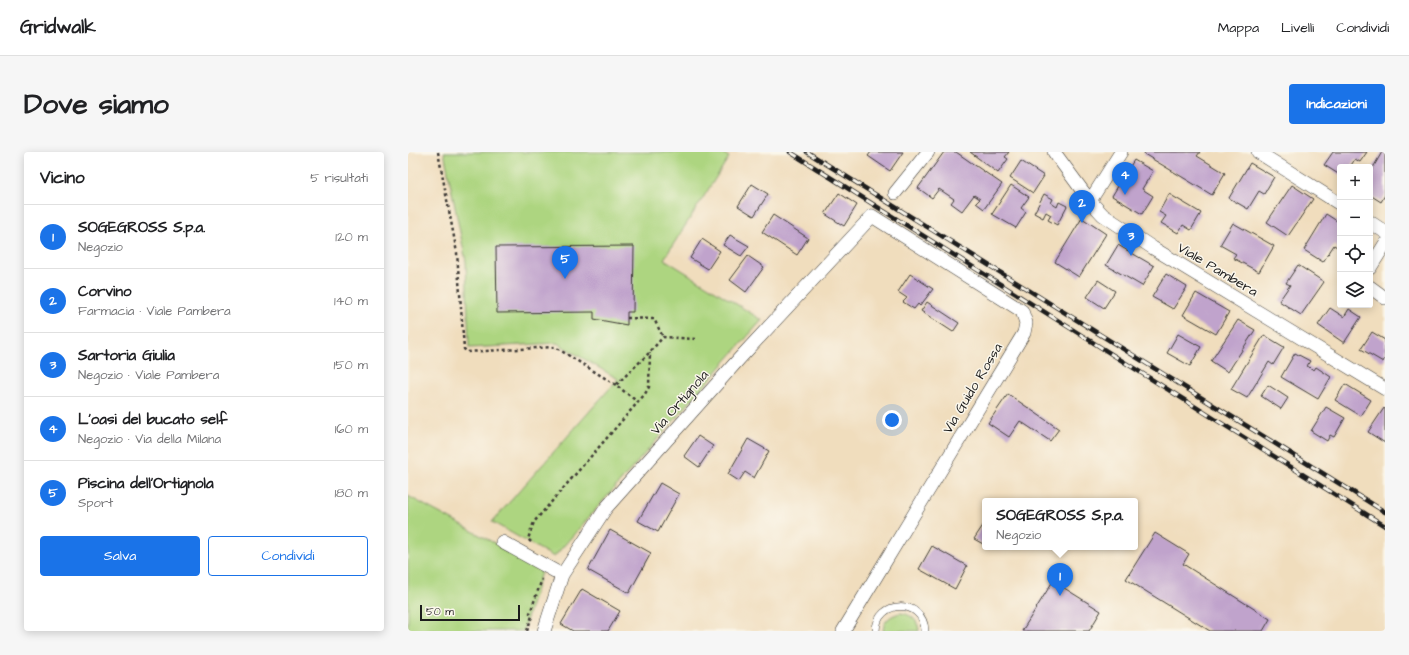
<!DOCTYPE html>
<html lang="it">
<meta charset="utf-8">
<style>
body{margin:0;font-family:"Architects Daughter",sans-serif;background:#f6f6f6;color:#202124}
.controls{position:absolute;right:12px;top:12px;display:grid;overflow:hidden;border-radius:4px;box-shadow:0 2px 10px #0003}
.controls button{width:36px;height:36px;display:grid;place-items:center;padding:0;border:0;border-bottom:1px solid #e0e0e0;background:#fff;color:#202124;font:20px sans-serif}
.scale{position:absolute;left:12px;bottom:10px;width:100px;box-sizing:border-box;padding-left:4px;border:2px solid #1c1c1c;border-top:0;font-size:11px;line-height:14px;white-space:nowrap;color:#1c1c1c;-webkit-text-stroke:3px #fbf7ec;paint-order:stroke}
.you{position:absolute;left:484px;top:268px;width:14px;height:14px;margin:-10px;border:3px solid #fff;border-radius:50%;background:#1a73e8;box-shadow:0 0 0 6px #1a73e833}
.badge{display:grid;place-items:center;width:26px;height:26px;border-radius:50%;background:#1a73e8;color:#fff;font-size:13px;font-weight:700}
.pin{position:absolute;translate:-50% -33px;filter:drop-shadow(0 1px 2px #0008)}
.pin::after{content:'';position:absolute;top:21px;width:14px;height:12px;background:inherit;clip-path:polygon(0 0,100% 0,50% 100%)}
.popup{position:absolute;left:574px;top:346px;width:156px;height:52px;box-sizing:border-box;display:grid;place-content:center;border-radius:4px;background:#fff;filter:drop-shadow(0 1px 3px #0005);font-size:13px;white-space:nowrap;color:#757577}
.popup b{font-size:15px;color:#202124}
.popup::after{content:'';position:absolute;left:50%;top:100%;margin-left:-8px;border:8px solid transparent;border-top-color:#fff}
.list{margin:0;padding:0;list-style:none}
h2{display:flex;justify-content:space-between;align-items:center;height:52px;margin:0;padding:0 16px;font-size:17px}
h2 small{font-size:13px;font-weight:400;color:#757577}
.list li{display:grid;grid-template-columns:26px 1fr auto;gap:12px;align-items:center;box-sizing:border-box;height:64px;padding:0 16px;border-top:1px solid #e0e0e0}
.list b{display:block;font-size:15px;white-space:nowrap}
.list p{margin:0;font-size:13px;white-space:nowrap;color:#757577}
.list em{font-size:13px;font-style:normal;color:#757577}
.actions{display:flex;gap:8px;padding:12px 16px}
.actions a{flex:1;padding:9px 0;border:1px solid #1a73e8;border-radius:4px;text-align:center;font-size:14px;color:#1a73e8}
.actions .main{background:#1a73e8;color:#fff}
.icon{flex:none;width:22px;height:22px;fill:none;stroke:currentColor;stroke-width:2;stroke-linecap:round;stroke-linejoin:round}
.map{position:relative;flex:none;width:977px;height:479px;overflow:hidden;border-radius:4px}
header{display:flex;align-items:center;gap:24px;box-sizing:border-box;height:56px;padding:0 20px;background:#fff;border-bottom:1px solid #e0e0e0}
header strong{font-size:19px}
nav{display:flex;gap:22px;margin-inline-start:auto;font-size:14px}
.intro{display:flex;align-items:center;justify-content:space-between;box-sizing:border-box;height:96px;padding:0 24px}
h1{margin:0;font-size:28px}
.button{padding:10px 18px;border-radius:4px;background:#1a73e8;color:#fff;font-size:14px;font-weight:700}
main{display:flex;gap:24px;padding:0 24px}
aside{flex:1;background:#fff;border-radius:4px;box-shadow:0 2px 10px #0003}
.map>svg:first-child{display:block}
.green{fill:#add580;stroke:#64784e}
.building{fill:#c0a3cc}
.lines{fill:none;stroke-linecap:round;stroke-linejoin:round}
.lane-casing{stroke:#3c3934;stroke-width:8}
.street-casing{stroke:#3c3934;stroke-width:14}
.path{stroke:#3c3934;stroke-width:2.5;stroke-dasharray:3 3;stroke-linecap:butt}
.lane{stroke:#fff;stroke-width:7}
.street{stroke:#fff;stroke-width:13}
.rail-casing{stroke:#1c1c1c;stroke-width:4.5}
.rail{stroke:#fbf7ec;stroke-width:3;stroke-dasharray:9;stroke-linecap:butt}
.labels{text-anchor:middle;stroke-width:3;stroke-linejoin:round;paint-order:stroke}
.street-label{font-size:14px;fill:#1c1c1c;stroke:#fbf7ec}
</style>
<header>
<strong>Gridwalk</strong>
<nav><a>Mappa</a><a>Livelli</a><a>Condividi</a></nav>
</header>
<div class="intro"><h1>Dove siamo</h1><a class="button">Indicazioni</a></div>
<main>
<aside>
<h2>Vicino<small>5 risultati</small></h2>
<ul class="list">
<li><span class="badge">1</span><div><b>SOGEGROSS S.p.a.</b><p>Negozio</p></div><em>120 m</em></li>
<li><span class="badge">2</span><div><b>Corvino</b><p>Farmacia · Viale Pambera</p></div><em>140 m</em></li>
<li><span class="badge">3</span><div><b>Sartoria Giulia</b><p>Negozio · Viale Pambera</p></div><em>150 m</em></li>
<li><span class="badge">4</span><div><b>L'oasi del bucato self</b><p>Negozio · Via della Milana</p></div><em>160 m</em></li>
<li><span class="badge">5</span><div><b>Piscina dell'Ortignola</b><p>Sport</p></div><em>180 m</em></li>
</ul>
<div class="actions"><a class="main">Salva</a><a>Condividi</a></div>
</aside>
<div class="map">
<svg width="977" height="479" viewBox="0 0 977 479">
<rect width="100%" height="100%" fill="#fbf7ec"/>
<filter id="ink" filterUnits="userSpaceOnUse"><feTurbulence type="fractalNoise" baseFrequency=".025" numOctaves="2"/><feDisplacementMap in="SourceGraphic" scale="8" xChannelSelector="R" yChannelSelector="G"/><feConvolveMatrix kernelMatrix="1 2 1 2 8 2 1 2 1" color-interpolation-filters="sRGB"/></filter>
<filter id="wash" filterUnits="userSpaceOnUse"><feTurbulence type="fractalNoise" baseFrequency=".012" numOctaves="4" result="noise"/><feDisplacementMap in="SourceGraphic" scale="16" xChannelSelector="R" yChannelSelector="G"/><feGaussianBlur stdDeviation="0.9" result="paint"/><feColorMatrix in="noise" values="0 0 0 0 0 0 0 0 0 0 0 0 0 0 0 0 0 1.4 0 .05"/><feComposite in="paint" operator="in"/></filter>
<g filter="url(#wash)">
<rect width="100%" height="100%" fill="#f0ddbd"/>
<path class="green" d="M36 0H313L321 5 256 107 354 168 146 405 84 370 210 227 149 191 61 196 58 110Z
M0 344 134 417 115 479H0Z
M492 461C503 462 510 468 511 479H475C476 468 482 464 492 461Z"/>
<g id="blocks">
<path class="building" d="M463 0H495L482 19 460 4Z
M536 0H548L594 32 576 57 568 51 572 47 566 43 554 59 543 51 546 47 531 37 524 46 510 36Z
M562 0H601L597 5 600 7 590 21Z
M737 0H792L789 4 817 21 804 43 736 2Z
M925 0H959L952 10 947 7 942 15H932V23L916 13Z
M974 0 977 1V43L973 50 962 43V21Z
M726 8 745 19 734 37 745 44 734 62 704 44Z
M613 9 636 24 625 41 602 26Z
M842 11 866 25 856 42 851 39 840 57 821 46Z
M344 32 360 42 346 64 330 54Z
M603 33 621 45 613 56 618 60 608 76 584 62Z
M884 33 905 47 880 84 859 70Z
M431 41 449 53 436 74 417 62Z
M636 42 645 47 643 51 649 55 651 50 659 54 649 73 640 68 643 63 638 60 635 66 626 61Z
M761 42 793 61 783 78 775 73 770 81 753 71 758 64 751 60Z
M918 62 932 71V97L926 93 915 110 896 98Z
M365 63 400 86 389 103 354 80Z
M674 66 698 82 671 125 647 110Z
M825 71 866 94 851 120 825 106 828 102 812 93Z
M322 83 341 94 333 104 315 93Z
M294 87 312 99 300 117 282 106Z
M710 93 746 114 734 134 698 113Z
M226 94 225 160H219V173L186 167V160L89 161 88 95Z
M340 104 356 115 338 140 322 128Z
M890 113 916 130 893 163 871 149 882 133 878 131Z
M502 122 525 137 512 154 510 152 506 157 495 150 499 146 490 140Z
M758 122 779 135 765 157 744 145Z
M690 128 707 139 696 156 679 145Z
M788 141 821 160 808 182 775 163Z
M519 150 551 171 545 180 513 159Z
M922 156 936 165 941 157 953 165 936 191 910 173Z
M830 168 847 178 820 220 803 209Z
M964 180 977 188V206L975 210 953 197Z
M770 182 793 195 782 214 759 201Z
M856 183 876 195 865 213 861 210 839 246 823 237Z
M887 201 902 209 899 214 906 218 908 215 923 225 910 247 873 225Z
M937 232 963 248 953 264 927 248Z
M860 233 880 246 873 257 853 244Z
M600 242 651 277 642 289 612 269 601 285 580 271Z
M918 255 937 266 926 285 922 283 919 289 903 279Z
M976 256 977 257V291L960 280Z
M290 284 305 294 291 315 276 304Z
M340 287 361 299 346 326 337 320 331 329 320 322Z
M252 331 271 342 250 380 230 369Z
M576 372 577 373V393L566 387Z
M202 378 243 401 221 441 180 418Z
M747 381 781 402 775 412 862 467 855 479H802L718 427Z
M524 394 559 414 547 437 511 417Z
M645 429 693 459 681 479H614Z
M174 437 212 459 200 479H165L153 472Z"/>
</g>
</g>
<g filter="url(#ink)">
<use href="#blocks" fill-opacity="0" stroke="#3c3934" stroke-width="1"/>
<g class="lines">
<g class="lane-casing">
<path id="lane" d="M468 479C468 447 516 446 517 479"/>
</g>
<g class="street-casing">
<path id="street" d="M646 0 682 49 695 63 745 96 977 237
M850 0 932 52
M487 41 520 0
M682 49 713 0
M962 70 977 80
M962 116 977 92
M962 135 977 146
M94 390 154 423
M136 479 154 423 198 356 331 207 464 64 614 159 618 171 616 181 435 479"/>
</g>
<path class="path" d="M30 0 49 101 56 197 59 200 147 195 208 233
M219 166 246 167 255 185
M231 251 208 233 242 200 255 185 287 187
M123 390 120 387 126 370 237 242 241 235 242 200
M119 479 124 464 122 461 134 427"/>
<use href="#lane" class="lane"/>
<use href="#street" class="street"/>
<g class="rail-casing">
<path id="rail" d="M382 0 977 374
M399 0 977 360"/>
</g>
<use href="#rail" class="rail"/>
</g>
</g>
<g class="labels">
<g class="street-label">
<text transform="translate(810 117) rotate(31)" y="5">Viale Pambera</text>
<text transform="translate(564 236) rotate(-59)" y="5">Via Guido Rossa</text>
<text transform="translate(271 250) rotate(-49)" y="5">Via Ortignola</text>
</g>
</g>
</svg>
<div class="controls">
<button>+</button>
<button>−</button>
<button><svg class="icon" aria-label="locate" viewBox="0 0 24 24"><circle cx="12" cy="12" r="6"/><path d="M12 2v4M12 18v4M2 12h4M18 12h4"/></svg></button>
<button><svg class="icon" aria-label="layers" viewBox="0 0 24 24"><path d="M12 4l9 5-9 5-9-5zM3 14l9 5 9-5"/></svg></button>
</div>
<div class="scale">50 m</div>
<div class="you"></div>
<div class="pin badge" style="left:652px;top:444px">1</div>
<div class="popup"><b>SOGEGROSS S.p.a.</b>Negozio</div>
<div class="pin badge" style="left:674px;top:71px">2</div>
<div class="pin badge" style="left:723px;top:104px">3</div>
<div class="pin badge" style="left:717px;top:43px">4</div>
<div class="pin badge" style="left:157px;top:127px">5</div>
</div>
</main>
